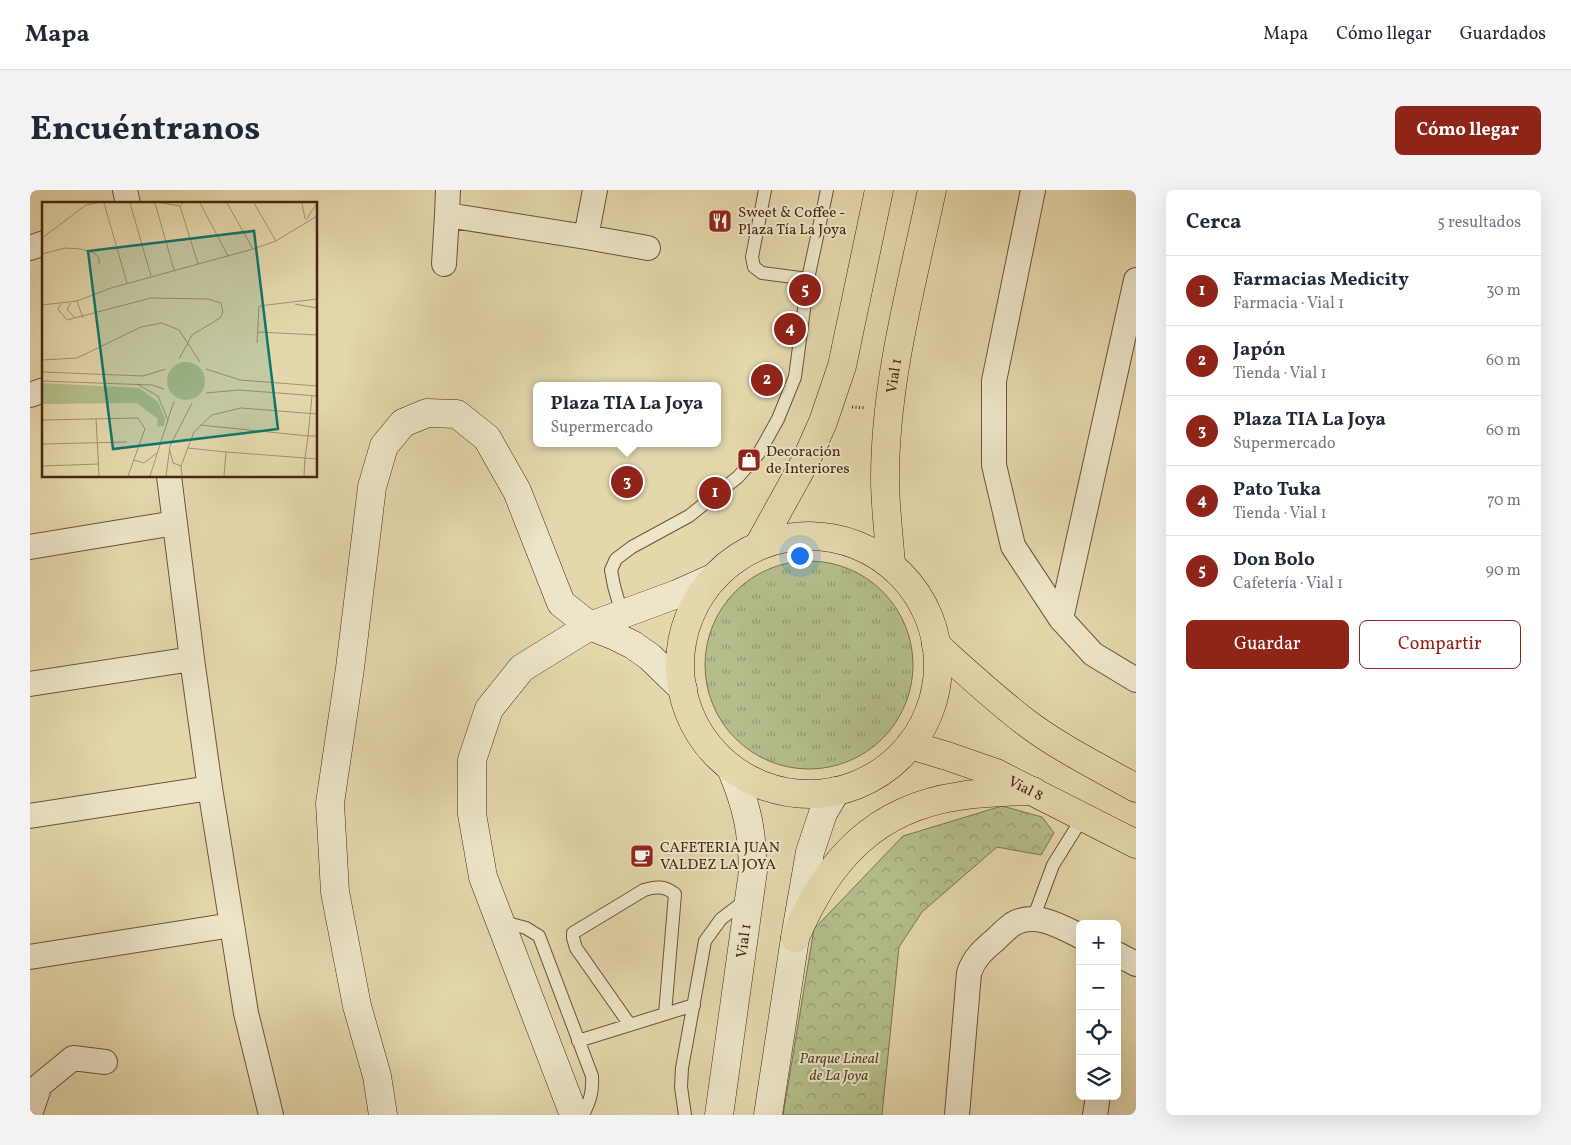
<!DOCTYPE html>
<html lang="es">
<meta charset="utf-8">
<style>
body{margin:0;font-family:Vollkorn,serif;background:#f2f2f3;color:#1f2937}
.controls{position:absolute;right:15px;bottom:15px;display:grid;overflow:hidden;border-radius:8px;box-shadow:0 5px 20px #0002}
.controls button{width:45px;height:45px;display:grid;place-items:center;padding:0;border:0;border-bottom:1px solid #e0e1e3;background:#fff;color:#1f2937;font:25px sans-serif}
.you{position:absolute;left:769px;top:365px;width:18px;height:18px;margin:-12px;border:4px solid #fff;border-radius:50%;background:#1a73e8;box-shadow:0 0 0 8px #1a73e833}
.badge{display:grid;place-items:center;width:32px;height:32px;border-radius:50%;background:#8f2418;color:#fff;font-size:16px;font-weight:700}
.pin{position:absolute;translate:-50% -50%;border:2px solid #fff;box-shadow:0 1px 5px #0006}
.popup{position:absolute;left:503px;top:192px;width:188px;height:65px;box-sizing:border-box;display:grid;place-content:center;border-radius:8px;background:#fff;filter:drop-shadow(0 1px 4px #0005);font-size:16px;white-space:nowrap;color:#747a83}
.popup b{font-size:19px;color:#1f2937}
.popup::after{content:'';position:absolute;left:50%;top:100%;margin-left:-10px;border:10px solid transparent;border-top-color:#fff}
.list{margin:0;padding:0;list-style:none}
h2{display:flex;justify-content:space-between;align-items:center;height:65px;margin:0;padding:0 20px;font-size:21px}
h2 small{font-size:16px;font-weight:400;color:#747a83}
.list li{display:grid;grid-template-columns:32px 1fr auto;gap:15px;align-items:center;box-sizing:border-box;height:70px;padding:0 20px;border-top:1px solid #e0e1e3}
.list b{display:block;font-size:19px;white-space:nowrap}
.list p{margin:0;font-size:16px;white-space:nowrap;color:#747a83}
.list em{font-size:16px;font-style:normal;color:#747a83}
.actions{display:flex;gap:10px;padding:15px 20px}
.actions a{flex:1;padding:11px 0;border:1px solid #8f2418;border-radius:8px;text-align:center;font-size:18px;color:#8f2418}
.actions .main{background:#8f2418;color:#fff}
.icon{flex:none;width:28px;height:28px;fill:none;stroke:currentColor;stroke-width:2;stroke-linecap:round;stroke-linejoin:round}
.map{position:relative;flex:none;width:1106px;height:925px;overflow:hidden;border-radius:8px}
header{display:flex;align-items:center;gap:30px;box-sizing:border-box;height:70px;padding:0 25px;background:#fff;border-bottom:1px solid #e0e1e3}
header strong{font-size:24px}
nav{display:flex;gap:28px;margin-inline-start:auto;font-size:18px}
.intro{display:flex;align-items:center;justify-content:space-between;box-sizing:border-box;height:120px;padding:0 30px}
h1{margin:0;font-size:35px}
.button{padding:12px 22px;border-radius:8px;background:#8f2418;color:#fff;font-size:18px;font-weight:700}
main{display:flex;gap:30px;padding:0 30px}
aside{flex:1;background:#fff;border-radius:8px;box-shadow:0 5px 20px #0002}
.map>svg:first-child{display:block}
.grass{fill:url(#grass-tufts);stroke:#7c724e}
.forest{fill:url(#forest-crowns);stroke:#7c724e}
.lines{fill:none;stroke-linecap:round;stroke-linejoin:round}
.lane-casing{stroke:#6e5239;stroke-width:14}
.street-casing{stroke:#6e5239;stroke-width:26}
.secondary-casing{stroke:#462613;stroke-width:29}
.primary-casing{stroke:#462613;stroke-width:29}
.path{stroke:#462613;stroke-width:3;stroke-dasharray:1 2.5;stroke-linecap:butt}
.lane{stroke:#ede5c9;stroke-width:12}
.street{stroke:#ede5c9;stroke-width:24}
.secondary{stroke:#ede5c9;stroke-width:28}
.primary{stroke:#e4d7ac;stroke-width:28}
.labels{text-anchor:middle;stroke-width:4;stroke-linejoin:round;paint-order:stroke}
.poi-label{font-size:15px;fill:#462613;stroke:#ede5c9;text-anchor:start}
.street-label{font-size:15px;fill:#462613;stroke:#ede5c9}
.park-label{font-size:15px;font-style:italic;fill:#5c442b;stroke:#ede5c9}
.inset-road{fill:none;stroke:#a5906f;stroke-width:1}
.view{fill:#0f766e;fill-opacity:0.15;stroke:#0f766e;stroke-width:2.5}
.inset-edge{fill:none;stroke:#462613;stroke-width:2.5}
</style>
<header>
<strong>Mapa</strong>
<nav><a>Mapa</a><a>Cómo llegar</a><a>Guardados</a></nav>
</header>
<div class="intro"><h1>Encuéntranos</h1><a class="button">Cómo llegar</a></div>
<main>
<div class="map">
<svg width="1106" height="925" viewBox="0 0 1106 925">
<defs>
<pattern id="grass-tufts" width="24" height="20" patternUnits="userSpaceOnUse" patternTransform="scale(1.25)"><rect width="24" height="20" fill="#b3be8a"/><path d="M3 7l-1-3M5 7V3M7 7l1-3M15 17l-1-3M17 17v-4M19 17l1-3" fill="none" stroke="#939a70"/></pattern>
<pattern id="forest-crowns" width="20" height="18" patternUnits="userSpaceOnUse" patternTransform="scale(1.25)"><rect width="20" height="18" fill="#b3be8a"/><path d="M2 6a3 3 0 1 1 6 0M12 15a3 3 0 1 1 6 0" fill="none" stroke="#939a70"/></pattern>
</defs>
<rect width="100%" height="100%" fill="#e4d7ac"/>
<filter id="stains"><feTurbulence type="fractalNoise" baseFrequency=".004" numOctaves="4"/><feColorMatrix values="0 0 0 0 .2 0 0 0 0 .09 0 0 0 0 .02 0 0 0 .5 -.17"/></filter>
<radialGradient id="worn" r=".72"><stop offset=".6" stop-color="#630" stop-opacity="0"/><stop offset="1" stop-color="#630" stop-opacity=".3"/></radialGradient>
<path class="grass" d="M675 475a104 104 0 1 1 208 0a104 104 0 1 1-208 0Z"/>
<path class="forest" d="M972 616 1012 627 1024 643 1011 665 967 657 892 722 869 757 852 925H753L784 739 873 646Z"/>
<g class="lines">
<g class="lane-casing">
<path id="lane" d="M735 0 722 67 724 77 732 83 778 89
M592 424 584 396 581 380 586 369 602 357 659 326 708 287 729 263 748 229 765 187 778 89 797 0
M1003 729 1023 675 1053 627
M470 731 496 738 509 746 562 886C563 903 560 910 553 925
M600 835 546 758 543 748V743L614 700C626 696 635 696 645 704L635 824
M548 851 664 815
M655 925 651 897 652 878 675 751 691 729 716 710"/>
</g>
<g class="street-casing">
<path id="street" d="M95 0 98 14
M418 0 417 25 556 47 618 58
M1003 0 964 191V275L983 356 1031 429 1063 464 1106 490
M556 47 565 0
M0 58 14 53
M414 74 417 25
M0 205 14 200
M139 286 162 469 180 598 202 735 216 823 241 925
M0 357 145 333
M1031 429 1106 90
M0 494 162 469
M0 626 180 598
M1087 764 1106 774
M0 767 202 735
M0 924 10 895 43 868 75 872
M927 925 939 783C944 768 953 760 965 750 971 744 977 738 983 734 1005 721 1030 736 1050 746
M1065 925 1068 906"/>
</g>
<g class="secondary-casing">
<g id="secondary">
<path d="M353 925 347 886 327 816 305 702 300 613 320 478 342 297 354 256 373 233 397 223 427 224 457 248 487 301 531 413 560 436 585 446 603 455 620 467 653 499"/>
<path d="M544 925 453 687 442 624V570L459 519 492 478 560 436 647 404 685 387"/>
<path id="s1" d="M689 925 723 681C722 640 717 616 701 578"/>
<path d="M738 925 765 748 780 662 793 623 806 601"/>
</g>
</g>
<g class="primary-casing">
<g id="primary">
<circle cx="779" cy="475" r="129"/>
<path d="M729 355 777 268 793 232 812 176 849 0"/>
<path id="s2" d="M861 375C859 346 855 317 855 288 855 191 882 94 902 0"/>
<path d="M906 455C935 481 963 507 994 531 1028 557 1068 577 1106 598"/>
<path id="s3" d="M880 555 917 566 966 583 1106 654"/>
<path d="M765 748C797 671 844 618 930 606 954 602 978 602 1003 601"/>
</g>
</g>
<path class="path" d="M822 217 836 218"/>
<use href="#lane" class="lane"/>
<use href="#street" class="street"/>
<use href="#secondary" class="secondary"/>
<use href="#primary" class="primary"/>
</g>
<defs>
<g id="restaurant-square" transform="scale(1.25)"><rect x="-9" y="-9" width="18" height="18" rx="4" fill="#8f2418" stroke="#ede5c9"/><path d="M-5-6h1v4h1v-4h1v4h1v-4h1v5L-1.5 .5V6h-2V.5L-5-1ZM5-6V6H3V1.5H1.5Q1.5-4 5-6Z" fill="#fff"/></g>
<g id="shop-square" transform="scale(1.25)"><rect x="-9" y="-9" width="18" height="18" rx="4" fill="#8f2418" stroke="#ede5c9"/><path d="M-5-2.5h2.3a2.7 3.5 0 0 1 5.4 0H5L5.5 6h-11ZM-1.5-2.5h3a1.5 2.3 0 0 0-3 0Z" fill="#fff"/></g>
<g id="cafe-square" transform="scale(1.25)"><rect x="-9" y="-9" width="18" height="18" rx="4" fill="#8f2418" stroke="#ede5c9"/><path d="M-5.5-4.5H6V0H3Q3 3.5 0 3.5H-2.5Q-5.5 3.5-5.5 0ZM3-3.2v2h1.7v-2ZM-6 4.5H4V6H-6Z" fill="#fff"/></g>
</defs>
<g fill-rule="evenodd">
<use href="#restaurant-square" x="690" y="31"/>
<use href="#shop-square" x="719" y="270"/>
<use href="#cafe-square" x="612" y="666"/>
</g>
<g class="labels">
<g class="poi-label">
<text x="708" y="27">Sweet &amp; Coffee -<tspan x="708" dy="17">Plaza Tía La Joya</tspan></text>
<text x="736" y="266">Decoración<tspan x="736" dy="17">de Interiores</tspan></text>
<text x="630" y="662">CAFETERIA JUAN<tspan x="630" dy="17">VALDEZ LA JOYA</tspan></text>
</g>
<g class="street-label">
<text dy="5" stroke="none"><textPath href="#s2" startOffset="190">Vial 1</textPath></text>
<text dy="5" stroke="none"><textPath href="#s3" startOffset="124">Vial 8</textPath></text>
<text dy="5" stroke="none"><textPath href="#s1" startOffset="176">Vial 1</textPath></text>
</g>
<g class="park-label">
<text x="809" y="873">Parque Lineal<tspan x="809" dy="17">de La Joya</tspan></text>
</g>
</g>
<g transform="translate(12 12)">
<rect width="275" height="275" fill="#e4d7ac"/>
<path d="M125 179a19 19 0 1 1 38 0a19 19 0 1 1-38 0Z" fill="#b3be8a"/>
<path d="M0 181 97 186 116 200 123 217 122 224 115 225 116 217 95 201 0 202Z" fill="#b3be8a"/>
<path class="inset-road" d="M62 1 85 81M88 1 109 74M113 1 132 68M120 1 138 4 141 1M158 1 186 54M185 1 211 47M212 1 234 39M260 1 263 17M138 4 156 62M264 18 275 1M0 36 44 3 55 1M0 52 23 46 39 47 52 51 57 56V62M35 99 41 116M29 101 25 107 33 116M19 102 16 107 25 118 109 96 166 97 179 101 181 110 178 116 150 133 137 157M253 102 275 106M0 103 35 99 69 86 211 47 234 39 275 14M216 130 275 133M215 141 217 104 275 97M0 158 35 156 99 125 120 121 137 128 158 160M164 167 198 178 275 184M0 170 101 174 124 167M0 179 110 183 122 187M95 182 116 194 126 219M164 191 197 188 275 194M54 216 57 274M0 218 96 216 103 227 86 274M158 223 266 234 270 194M275 234H266L263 256 275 257M0 242 85 240M145 246 184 250 182 274M128 249 131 261 139 264M184 250 263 256 262 274M92 258 102 261 116 250M0 264 57 262M108 274 132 199M124 274 128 244 150 201M140 274 139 264 152 230 170 213 199 206 275 212"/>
<path class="view" d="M212 29 236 227 71 247 46 49Z"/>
<rect width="275" height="275" class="inset-edge"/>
</g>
<rect width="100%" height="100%" filter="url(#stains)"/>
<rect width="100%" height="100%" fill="url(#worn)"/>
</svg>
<div class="controls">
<button>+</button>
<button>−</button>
<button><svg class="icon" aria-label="locate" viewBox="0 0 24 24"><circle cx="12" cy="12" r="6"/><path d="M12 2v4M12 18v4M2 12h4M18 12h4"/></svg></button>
<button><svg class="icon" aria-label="layers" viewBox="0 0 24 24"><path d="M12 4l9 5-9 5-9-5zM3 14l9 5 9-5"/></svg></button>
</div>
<div class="you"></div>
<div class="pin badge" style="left:685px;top:303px">1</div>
<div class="pin badge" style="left:737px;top:190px">2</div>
<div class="pin badge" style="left:597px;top:292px">3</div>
<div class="popup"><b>Plaza TIA La Joya</b>Supermercado</div>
<div class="pin badge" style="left:760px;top:139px">4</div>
<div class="pin badge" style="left:775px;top:100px">5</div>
</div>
<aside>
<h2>Cerca<small>5 resultados</small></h2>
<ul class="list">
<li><span class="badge">1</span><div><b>Farmacias Medicity</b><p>Farmacia · Vial 1</p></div><em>30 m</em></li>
<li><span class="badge">2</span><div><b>Japón</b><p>Tienda · Vial 1</p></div><em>60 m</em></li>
<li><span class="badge">3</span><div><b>Plaza TIA La Joya</b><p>Supermercado</p></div><em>60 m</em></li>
<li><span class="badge">4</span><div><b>Pato Tuka</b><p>Tienda · Vial 1</p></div><em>70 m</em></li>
<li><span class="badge">5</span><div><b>Don Bolo</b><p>Cafetería · Vial 1</p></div><em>90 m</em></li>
</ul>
<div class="actions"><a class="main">Guardar</a><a>Compartir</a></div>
</aside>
</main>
